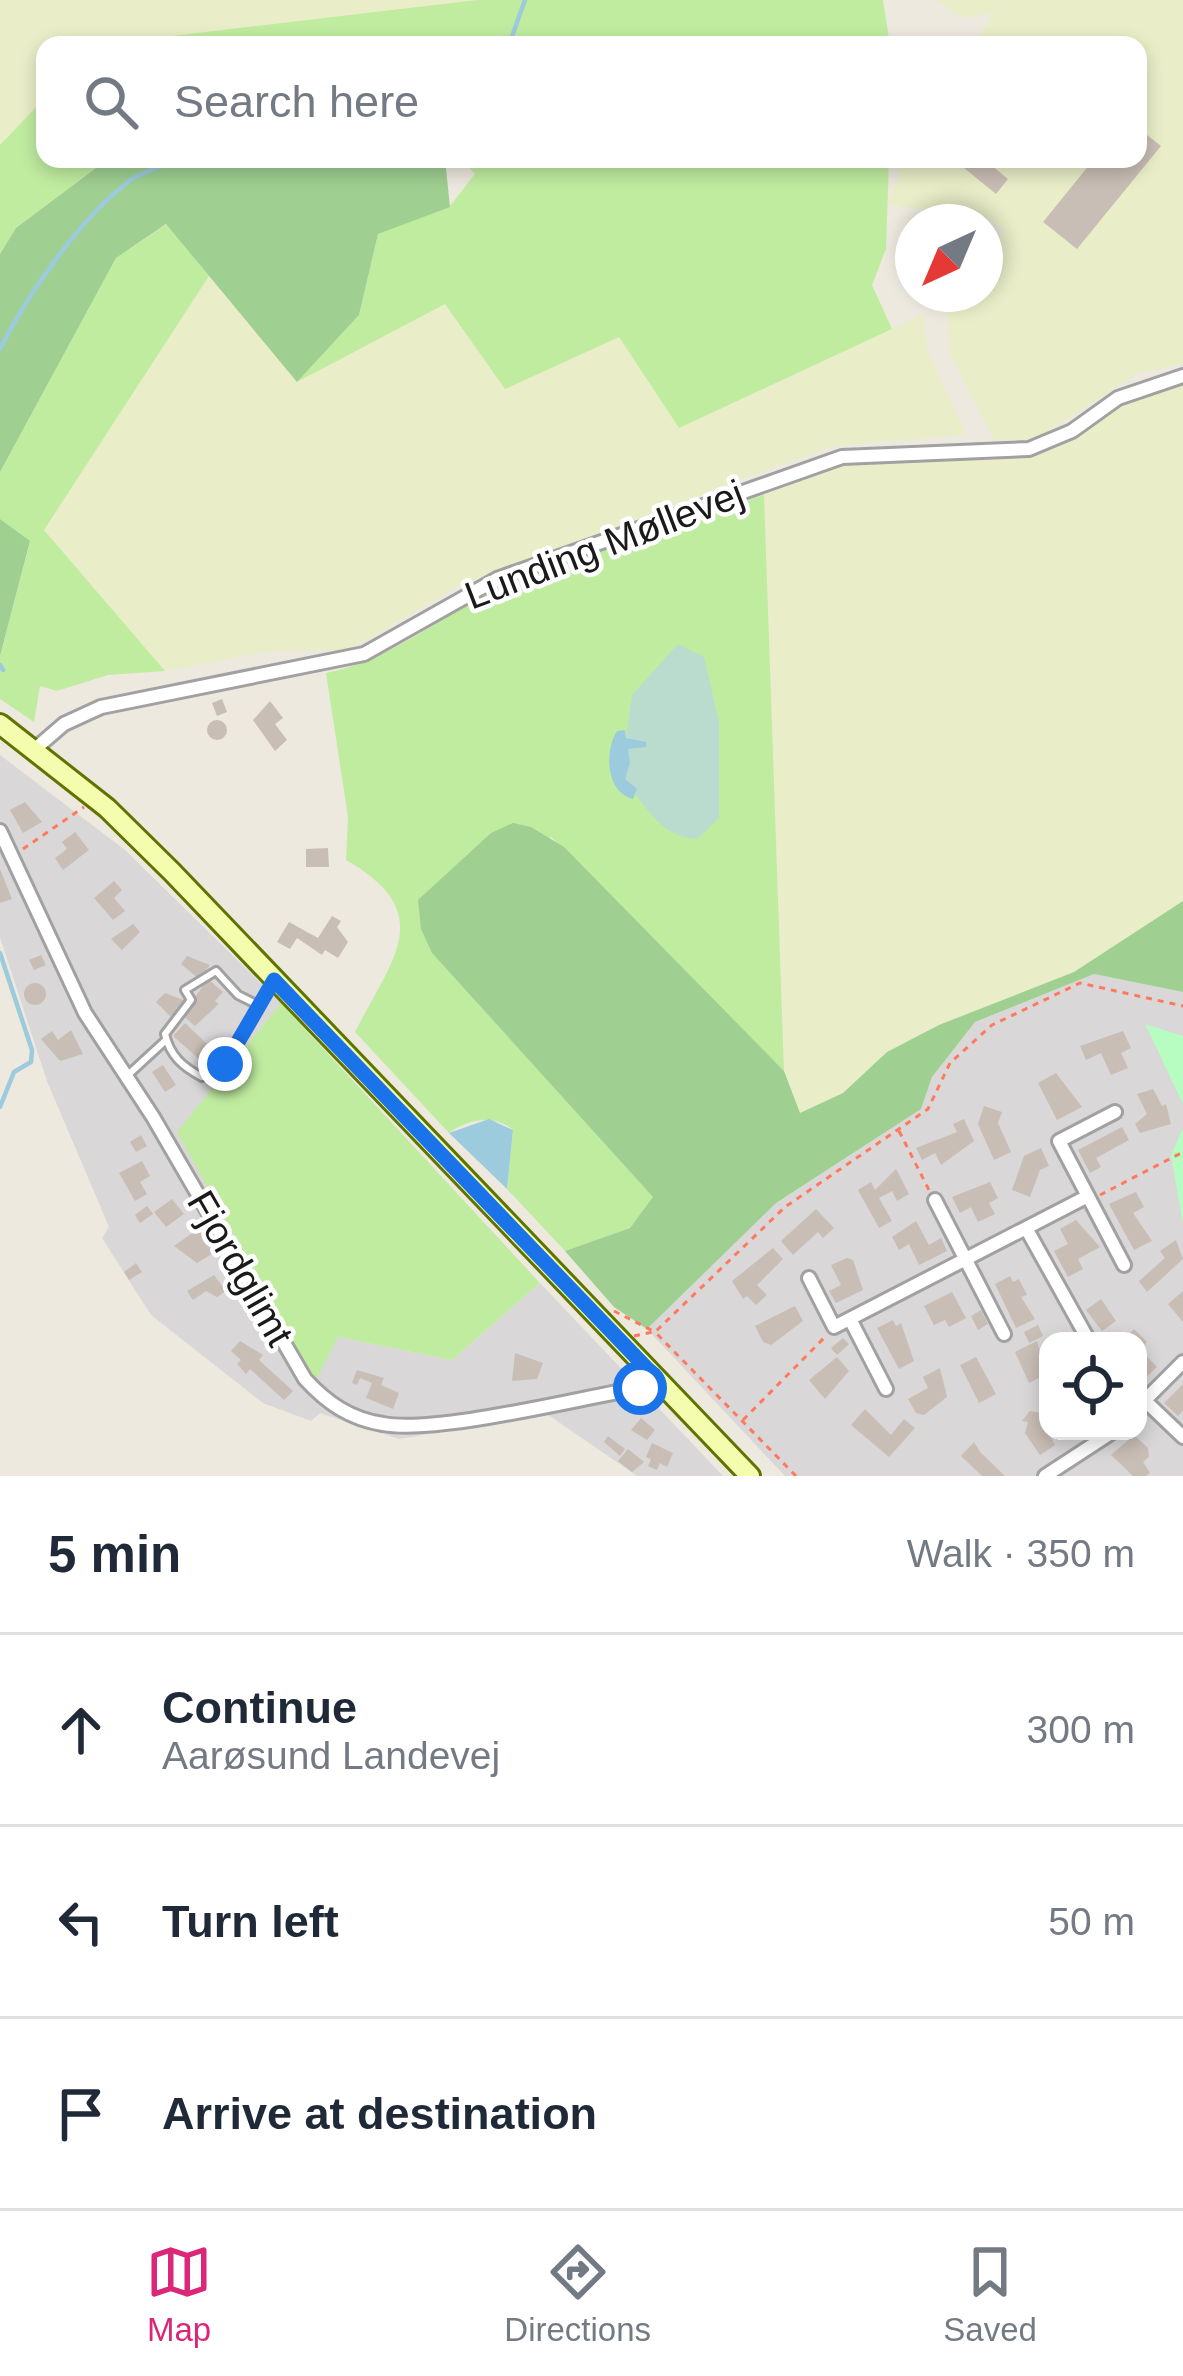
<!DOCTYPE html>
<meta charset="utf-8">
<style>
body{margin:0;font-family:Helvetica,sans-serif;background:#f2f2f3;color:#1f2937}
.controls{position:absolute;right:36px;bottom:36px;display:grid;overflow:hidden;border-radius:24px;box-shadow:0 6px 18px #0003}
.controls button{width:108px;height:108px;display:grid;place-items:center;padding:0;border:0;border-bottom:3px solid #e0e1e3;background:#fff;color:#1f2937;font:60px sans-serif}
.compass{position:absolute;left:895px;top:204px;width:108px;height:108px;border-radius:50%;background:#fff;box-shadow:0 6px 18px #0003;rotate:224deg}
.stop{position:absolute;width:36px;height:36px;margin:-27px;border:9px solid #1a73e8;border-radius:50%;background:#fff}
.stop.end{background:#1a73e8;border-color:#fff;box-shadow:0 3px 12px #0008}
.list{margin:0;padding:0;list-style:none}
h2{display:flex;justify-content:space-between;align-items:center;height:156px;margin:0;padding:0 48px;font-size:51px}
h2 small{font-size:39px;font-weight:400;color:#747a83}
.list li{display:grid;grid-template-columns:78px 1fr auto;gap:36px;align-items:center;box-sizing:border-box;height:192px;padding:0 48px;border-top:3px solid #e0e1e3}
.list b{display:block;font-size:45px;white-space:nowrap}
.list p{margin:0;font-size:39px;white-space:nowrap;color:#747a83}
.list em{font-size:39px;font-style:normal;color:#747a83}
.icon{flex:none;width:66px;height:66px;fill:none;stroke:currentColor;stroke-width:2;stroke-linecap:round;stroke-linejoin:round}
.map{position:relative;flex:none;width:1183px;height:1476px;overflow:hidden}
.search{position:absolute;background:#fff;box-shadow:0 6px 18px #0003;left:36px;right:36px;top:36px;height:132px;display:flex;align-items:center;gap:30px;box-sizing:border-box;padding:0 42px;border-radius:24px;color:#747a83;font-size:45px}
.sheet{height:732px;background:#fff}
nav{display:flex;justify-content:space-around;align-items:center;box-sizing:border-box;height:168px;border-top:3px solid #e0e1e3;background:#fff;font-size:33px;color:#747a83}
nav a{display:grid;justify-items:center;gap:6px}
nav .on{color:#db2777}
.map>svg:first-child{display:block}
.residential{fill:#d9d7d7;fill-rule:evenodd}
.farmland{fill:#e9eec8}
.grass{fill:#c0eca0}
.forest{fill:#9fcf91}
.wetland{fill:#badccf}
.park{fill:#b7fcc1}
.water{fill:#9ccbde}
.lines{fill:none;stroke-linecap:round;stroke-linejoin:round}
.stream{stroke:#9ccbde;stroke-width:4.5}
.building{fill:#c9beb5}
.lane-casing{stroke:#a1a1a1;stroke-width:12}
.street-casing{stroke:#a1a1a1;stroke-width:18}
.secondary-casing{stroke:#5f7300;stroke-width:24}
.path{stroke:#ff795e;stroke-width:3;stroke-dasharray:6 6;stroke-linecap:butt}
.lane{stroke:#fff;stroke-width:6}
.street{stroke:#fff;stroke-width:12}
.secondary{stroke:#f3fdad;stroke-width:18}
.route{stroke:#1a73e8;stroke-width:15}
.labels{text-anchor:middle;stroke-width:9;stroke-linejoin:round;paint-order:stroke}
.street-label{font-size:39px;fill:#1a1a1a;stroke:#fff}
</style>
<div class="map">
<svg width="1183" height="1476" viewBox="0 0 1183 1476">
<rect width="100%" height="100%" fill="#ede9df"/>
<path class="residential" d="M0 755 125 850 281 1003 178 1132 314 1381 338 1337 452 1360 540 1283 723 1476H637L547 1414 399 1439 320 1413 311 1421 263 1403 151 1315 102 1238 109 1227 47 1081 0 937Z
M1094 974 1183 992V1476H785L647 1329 776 1203 921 1109 932 1077 975 1022ZM1048 1341H1138V1431H1048Z"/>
<path class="farmland" d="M0 0H477L96 45H45V98L0 145Z
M936 0H1183V363L1136 374 1037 438 995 441 949 353 948 308 956 294H985V255L1005 231 991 219 888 205 904 159H1138V45H974L994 12 962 18Z
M209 276 297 381 446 304 505 389 619 337 679 428 924 314 927 350 966 434 835 446 750 476 455 588 349 650 271 651 165 671 44 530Z
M1183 384V901L1074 972 939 1025 887 1052 843 1093 800 1113 785 1084 764 495 845 465 1030 458 1075 439 1120 405 1155 389Z"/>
<path class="grass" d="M477 0H883L890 45H96Z
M45 98V159H108L16 228 0 254V145Z
M462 159H889L886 249 872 285 892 329 679 428 619 337 505 389 445 304 297 382 359 315 378 234 450 206 475 174Z
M167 224 209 276 44 530 165 671 108 675 57 691 40 686 34 722 0 699V656L30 542 0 519V472L116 258Z
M764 495 784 1071 551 837 432 953 654 1198 630 1228 565 1251 507 1189 513 1130C494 1114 468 1119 449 1133L355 1032C393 957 438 913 346 860L348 817 326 673C392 660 441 615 501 588 586 550 676 524 764 495Z
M281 1003 540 1283 452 1360 338 1337 315 1382 177 1132Z"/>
<path class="forest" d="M108 159H445L450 207 378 234 359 315 297 382 166 224 116 258 0 472V254L16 228Z
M0 519 30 541 0 656Z
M513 823 531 827 564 847 784 1071 800 1113 843 1093 887 1052 939 1025 1074 972 1183 901V992L1094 974 975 1022 932 1077 921 1109 776 1203 647 1329 614 1307 565 1251 630 1228 653 1197 432 953 421 929 418 900 491 833Z"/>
<path class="wetland" d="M678 644 704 657 719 722V818L697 839C658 837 645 803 624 779L630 763 627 749 646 746 626 738 632 695Z"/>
<path class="park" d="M1145 1024 1183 1036V1104Z
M1183 1128V1224L1171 1155Z"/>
<path class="water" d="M625 730 626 738 646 742V747L628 749 630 763 625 779 637 789 633 799C606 792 604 752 617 731Z
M489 1119 513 1130 507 1189 449 1133Z"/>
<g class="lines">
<path class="stream" d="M509 45 525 0
M456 159 459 163 465 159
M0 349C28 294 81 216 131 180 145 170 166 165 183 159
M0 665 3 670
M0 953 32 1050 31 1062 14 1072 0 1107"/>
</g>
<path class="building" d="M1138 128 1161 146 1077 249 1043 222 1094 159H1138Z
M953 159H984L1008 179 996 194Z
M222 699 227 712 217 716 212 703Z
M270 701 283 718 275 724 287 740 275 751 253 720Z
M207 730a10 10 0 1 1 20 0a10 10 0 1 1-20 0Z
M25 802 42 822 23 833 10 810Z
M75 832 89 850 63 870 55 858 67 849 62 842Z
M328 848 329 867H306V849Z
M0 869 12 899 0 903Z
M114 881 122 890 114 898 125 911 113 920 94 898Z
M332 916 341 921 337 927 348 942 338 958 325 950 322 955 297 938 290 949 277 942 289 922 318 938Z
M133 924 140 932 122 950 111 939Z
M41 955 46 965 34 970 29 960Z
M187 956 210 965 199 979 181 964Z
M208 979 223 992 215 1001 219 1004 195 1026 182 1015Z
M24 994a11 11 0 1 1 22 0a11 11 0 1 1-22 0Z
M165 993 186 1001 171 1017 156 1002Z
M185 1023 210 1047 199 1059 173 1036Z
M71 1030 83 1054 60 1061 41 1039 52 1031 58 1040Z
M1123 1031 1131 1048 1121 1053 1128 1068 1111 1075 1101 1053 1086 1060 1080 1046Z
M163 1065 176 1085 165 1092 152 1072Z
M1056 1073 1082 1107 1057 1120 1038 1083Z
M1153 1089 1162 1106 1166 1104 1171 1124 1140 1133 1135 1124 1147 1114 1137 1094Z
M984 1106 1002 1112 998 1123 1011 1152 994 1160 978 1124Z
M964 1119 974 1141 941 1165 935 1153 922 1160 916 1148 957 1132 953 1124Z
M1122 1127 1129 1140 1096 1158 1101 1167 1090 1173 1078 1150Z
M141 1135 147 1146 136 1152 130 1142Z
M1041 1148 1049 1166 1040 1170 1030 1197 1012 1190 1024 1156Z
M142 1161 150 1176 140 1182 147 1194 135 1201 119 1173Z
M896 1169 909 1194 897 1201 892 1191 879 1198 892 1221 879 1228 858 1190 871 1182 875 1190Z
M990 1182 998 1198 989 1203 995 1214 978 1222 971 1207 960 1213 952 1197Z
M1136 1192 1144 1207 1133 1213 1152 1241 1134 1250 1109 1204Z
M172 1199 184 1214 166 1227 154 1212Z
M147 1206 153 1214 140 1223 135 1215Z
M816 1209 834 1228 823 1238 818 1232 793 1255 781 1241Z
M1076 1220 1100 1247 1078 1259 1083 1269 1068 1277 1054 1251 1068 1244 1060 1229Z
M916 1221 929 1245 941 1238 947 1251 919 1265 909 1244 899 1250 892 1237Z
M198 1229 213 1253 197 1263 174 1246Z
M1176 1240 1183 1259 1147 1292 1139 1281 1165 1258 1160 1251Z
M773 1248 783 1259 757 1285 767 1295 756 1305 747 1296 743 1299 732 1281Z
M847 1258 853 1260 863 1290 836 1303 829 1291 841 1285 831 1265Z
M136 1263 142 1272 129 1280 124 1272Z
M214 1275 226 1291 217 1297 206 1291 193 1300 187 1291Z
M1010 1276 1013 1282 1019 1279 1027 1295 1021 1297 1035 1319 1016 1328 995 1284Z
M1183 1291V1322L1168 1304Z
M952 1292 966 1318 949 1327 945 1320 934 1325 924 1306Z
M1101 1299 1116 1321 1102 1331 1086 1310Z
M795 1306 803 1321 771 1345 763 1342 755 1326Z
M981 1310 988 1324 978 1330 971 1316Z
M893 1320 896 1326 901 1323 914 1361 899 1369 877 1328Z
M1038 1325 1043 1336 1029 1343 1024 1332Z
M1134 1329 1147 1342 1140 1349 1157 1367 1143 1380 1138 1374V1341H1122Z
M843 1338 849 1344 837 1355 831 1348Z
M240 1341 263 1355 259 1360 293 1391 284 1400 250 1369 246 1374 237 1364 241 1360 231 1351Z
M1037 1341 1046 1374 1029 1383 1015 1352Z
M515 1353 543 1363 537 1379 512 1381Z
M837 1357 849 1371 825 1399 809 1380Z
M976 1357 996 1394 979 1403 960 1365Z
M940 1368 947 1397 924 1415 916 1413 908 1399 928 1388 923 1377Z
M357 1370 384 1378 381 1385 399 1393 393 1409 366 1398 372 1383 360 1378 357 1385 352 1383Z
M1183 1384V1411L1178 1416 1164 1403Z
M865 1409 891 1435 904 1419 915 1428 889 1457 851 1425Z
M1030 1411 1048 1414 1046 1429 1055 1445 1040 1455 1025 1433 1028 1422 1022 1421Z
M641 1418 655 1430 647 1440 631 1430Z
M1134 1435 1148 1448 1149 1457 1143 1462 1150 1473 1146 1476H1133L1111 1455Z
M608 1436 625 1449 620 1456 604 1442Z
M974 1442 980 1452 1005 1476H982L961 1456Z
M652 1443 673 1453 667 1467 660 1463 657 1470 648 1466 651 1459 646 1457Z
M628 1449 644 1462 632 1472 618 1461Z"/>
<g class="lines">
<g class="lane-casing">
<path id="lane" d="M260 1006 238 995 216 971 185 990 191 1000 165 1034C170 1056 183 1067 202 1077 238 1057 253 1018 273 983
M129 1074 166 1040"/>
</g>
<g class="street-casing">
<path id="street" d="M35 749 64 724 101 707 364 654 497 579 842 457 1029 449 1072 431 1118 398 1183 376
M0 831 85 1013 153 1117 305 1379C327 1403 350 1419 383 1424 438 1434 578 1398 640 1388L657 1380
M1115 1112 1059 1141 1124 1265
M935 1200 1004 1334
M1026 1228 1089 1341
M809 1278 834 1327 1088 1196
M850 1319 886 1389
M1138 1394 1183 1437
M1138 1407 1183 1362
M1045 1476 1114 1431"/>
</g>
<g class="secondary-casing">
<path id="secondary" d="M0 724 107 808 172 872 750 1476"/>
</g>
<path class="path" d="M23 849 84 807
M899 1131 930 1192
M1100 1195 1183 1152
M614 1311 655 1332
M634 1336 653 1332
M743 1420 825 1337
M796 1476 655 1332 785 1207 928 1109 950 1063 992 1025 1080 983 1183 1006"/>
<use href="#lane" class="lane"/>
<use href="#street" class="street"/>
<use href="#secondary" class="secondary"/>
</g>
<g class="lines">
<path class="route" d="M225 1064 274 980 657 1379 640 1388"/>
</g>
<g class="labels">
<g class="street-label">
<text transform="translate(604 544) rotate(-21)" y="14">Lunding Møllevej</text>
<text transform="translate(241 1268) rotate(60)" y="14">Fjordglimt</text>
</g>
</g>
</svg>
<div class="controls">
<button><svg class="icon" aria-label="locate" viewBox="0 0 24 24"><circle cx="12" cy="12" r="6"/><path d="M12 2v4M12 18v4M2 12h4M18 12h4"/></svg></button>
</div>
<svg class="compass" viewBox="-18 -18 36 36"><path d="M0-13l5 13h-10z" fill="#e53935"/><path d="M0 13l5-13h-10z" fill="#747a83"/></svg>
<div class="stop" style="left:640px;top:1388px"></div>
<div class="stop end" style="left:225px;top:1064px"></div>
<div class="search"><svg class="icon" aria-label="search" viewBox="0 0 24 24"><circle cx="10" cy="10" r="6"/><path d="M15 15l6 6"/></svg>Search here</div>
</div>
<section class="sheet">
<h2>5 min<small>Walk · 350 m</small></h2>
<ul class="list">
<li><svg class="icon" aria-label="ahead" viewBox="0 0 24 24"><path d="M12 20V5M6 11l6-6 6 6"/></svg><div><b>Continue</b><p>Aarøsund Landevej</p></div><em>300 m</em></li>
<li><svg class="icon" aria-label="left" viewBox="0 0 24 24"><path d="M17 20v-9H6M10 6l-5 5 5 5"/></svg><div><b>Turn left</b></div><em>50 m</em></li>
<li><svg class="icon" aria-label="arrive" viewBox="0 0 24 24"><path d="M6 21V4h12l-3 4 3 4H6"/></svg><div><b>Arrive at destination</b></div></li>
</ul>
</section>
<nav>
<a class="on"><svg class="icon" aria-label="map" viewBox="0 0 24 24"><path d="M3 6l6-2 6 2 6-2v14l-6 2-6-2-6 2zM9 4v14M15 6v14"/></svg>Map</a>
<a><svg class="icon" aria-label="directions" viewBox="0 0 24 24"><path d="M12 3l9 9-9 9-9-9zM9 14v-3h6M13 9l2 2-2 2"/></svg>Directions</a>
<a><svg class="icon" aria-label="saved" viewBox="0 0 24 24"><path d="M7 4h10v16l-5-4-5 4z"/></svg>Saved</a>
</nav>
